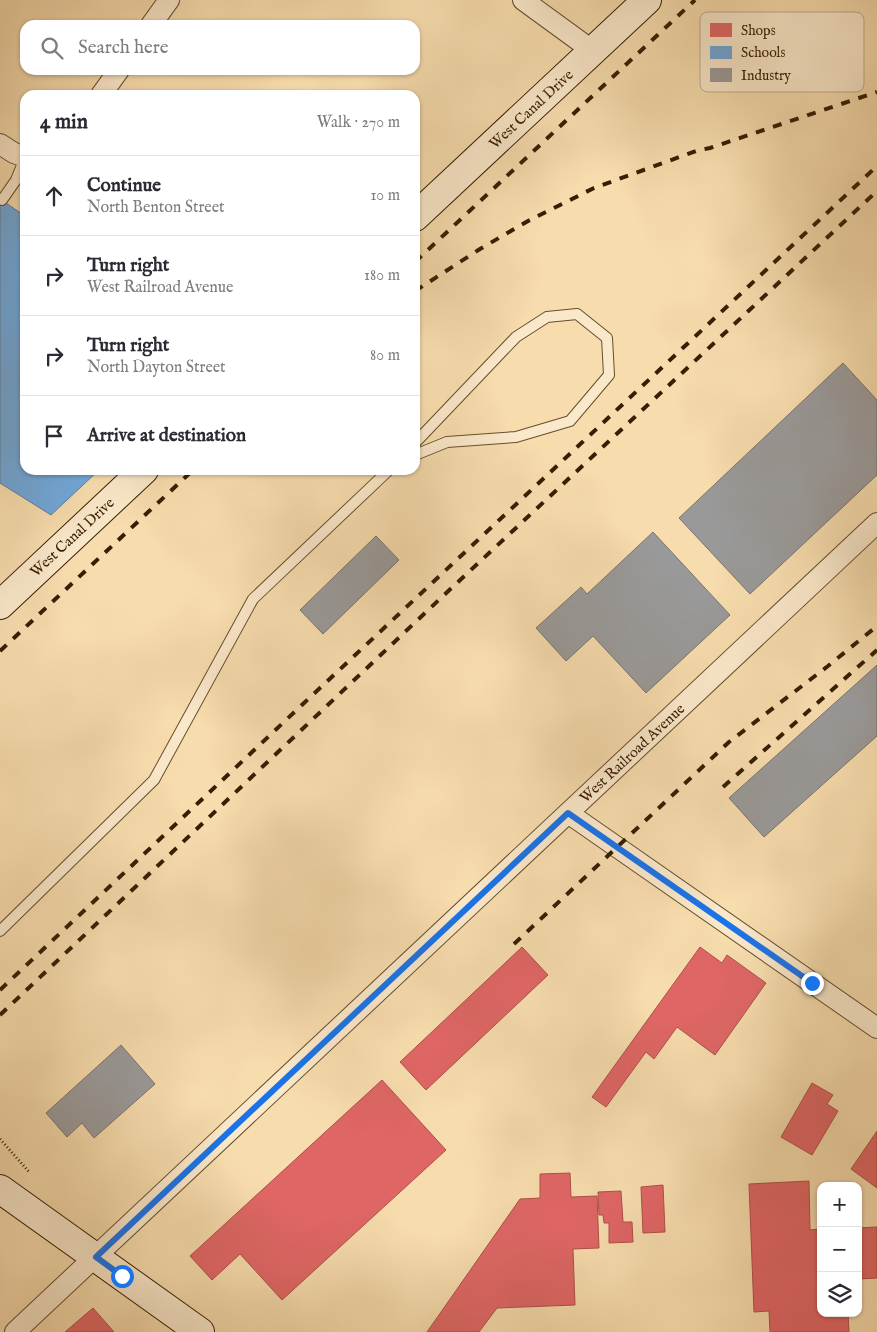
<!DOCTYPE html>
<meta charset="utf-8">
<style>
body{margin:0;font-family:"IM FELL English",serif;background:#f2f2f3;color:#2b2b33}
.controls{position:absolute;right:15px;bottom:15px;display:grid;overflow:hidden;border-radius:10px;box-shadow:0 1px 4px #0004}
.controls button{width:45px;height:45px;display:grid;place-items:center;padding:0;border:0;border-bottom:1px solid #e1e1e2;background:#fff;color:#2b2b33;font:25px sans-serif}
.stop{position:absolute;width:15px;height:15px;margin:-11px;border:4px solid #1a73e8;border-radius:50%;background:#fff}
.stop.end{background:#1a73e8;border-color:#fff;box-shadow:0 1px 5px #0008}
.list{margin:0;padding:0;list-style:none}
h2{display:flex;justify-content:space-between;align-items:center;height:65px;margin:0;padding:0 20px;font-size:21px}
h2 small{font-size:16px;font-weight:400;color:#7c7c81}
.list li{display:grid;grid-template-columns:32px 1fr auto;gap:15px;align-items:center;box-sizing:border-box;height:80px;padding:0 20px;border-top:1px solid #e1e1e2}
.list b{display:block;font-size:19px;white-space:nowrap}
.list p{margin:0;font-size:16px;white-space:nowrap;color:#7c7c81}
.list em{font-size:16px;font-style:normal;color:#7c7c81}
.icon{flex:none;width:28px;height:28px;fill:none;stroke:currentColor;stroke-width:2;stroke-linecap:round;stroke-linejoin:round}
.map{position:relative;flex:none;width:877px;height:1332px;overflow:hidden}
.search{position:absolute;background:#fff;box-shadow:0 1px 4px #0004;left:20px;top:20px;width:400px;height:55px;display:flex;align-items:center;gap:12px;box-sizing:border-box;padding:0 18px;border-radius:15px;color:#7c7c81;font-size:19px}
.panel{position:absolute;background:#fff;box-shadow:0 1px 4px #0004;left:20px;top:90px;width:400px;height:385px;border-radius:15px}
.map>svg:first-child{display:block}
.shops{fill:#e06666;stroke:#ad5048}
.schools{fill:#6fa8dc;stroke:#5e7f9b}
.industry{fill:#999;stroke:#7b746c}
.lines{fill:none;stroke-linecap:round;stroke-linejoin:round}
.lane-casing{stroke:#664e2d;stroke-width:12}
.street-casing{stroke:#664e2d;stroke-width:22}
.secondary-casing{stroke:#361e02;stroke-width:30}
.path{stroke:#361e02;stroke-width:3;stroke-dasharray:1 2.5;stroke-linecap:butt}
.lane{stroke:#fae8ca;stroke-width:10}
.street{stroke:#fae8ca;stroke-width:20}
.secondary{stroke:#fae8ca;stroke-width:28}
.rail{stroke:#361e02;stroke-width:4;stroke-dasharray:9 9;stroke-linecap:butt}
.route{stroke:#1a73e8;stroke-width:6}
.labels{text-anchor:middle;stroke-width:5;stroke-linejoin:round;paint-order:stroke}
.street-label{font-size:15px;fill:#361e02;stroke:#fae8ca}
.key{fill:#fae8ca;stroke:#bfab8e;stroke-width:1}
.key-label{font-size:14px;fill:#361e02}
</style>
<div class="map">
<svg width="877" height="1332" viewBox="0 0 877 1332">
<rect width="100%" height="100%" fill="#f7dcad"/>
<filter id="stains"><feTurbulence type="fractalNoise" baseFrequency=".004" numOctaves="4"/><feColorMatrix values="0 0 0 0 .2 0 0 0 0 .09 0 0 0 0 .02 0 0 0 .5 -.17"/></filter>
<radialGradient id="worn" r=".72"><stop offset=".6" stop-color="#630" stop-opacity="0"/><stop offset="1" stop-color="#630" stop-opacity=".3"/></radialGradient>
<path class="shops" d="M522 947 548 975 426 1090 400 1062Z
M700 947 722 963 727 955 766 983 715 1055 677 1027 654 1059 646 1052 606 1107 592 1097Z
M382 1080 446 1150 282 1300 240 1254 212 1280 190 1256Z
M812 1083 833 1095 827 1104 838 1111 812 1155 781 1137Z
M877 1131V1188L851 1169Z
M570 1173 571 1197 597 1196 599 1248 573 1249 575 1305 497 1308 479 1332H427L520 1199 540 1198V1174Z
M809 1181 810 1230 821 1229V1313H848L849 1332H770L769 1311 754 1312 749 1184Z
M663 1185 665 1232 643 1233 641 1187Z
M621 1191 623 1222H632L633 1242 609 1243V1223H604L603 1215H599L598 1192Z
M877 1227V1278L858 1279V1228Z
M93 1308 114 1332H65Z"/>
<path class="schools" d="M0 199 25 216V470H99L51 515 0 483Z"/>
<path class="industry" d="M843 363 877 400V475L750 594 679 518Z
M653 532 730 615 646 693 593 636 566 661 536 628 581 587 587 594Z
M376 536 399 560 323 634 300 610Z
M877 665V736L764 837 729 798Z
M121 1045 155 1084 94 1138 82 1123 67 1137 46 1113Z"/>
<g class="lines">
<g class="lane-casing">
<path id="lane" d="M2 200 16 180 25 158
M415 443 516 337 547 317 577 314 607 338 609 375 570 421 516 437 447 442 415 455
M0 931 154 780 253 599 389 470"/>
</g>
<g class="street-casing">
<path id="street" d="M523 0 593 51
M151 25 169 0
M101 95 119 70
M0 144 14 153 25 157
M568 813 877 1028
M15 1332 877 523"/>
</g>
<g class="secondary-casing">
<path id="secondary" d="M415 217 647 0
M0 605 144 470
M0 1189 200 1332"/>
</g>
<path class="path" d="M0 1139 30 1173"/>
<use href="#lane" class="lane"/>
<use href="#street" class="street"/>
<use href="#secondary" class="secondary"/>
<path class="rail" d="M415 262 695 0
M415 291 480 249 528 221 594 188 696 151 710 148 877 92
M0 651 193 470
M723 787 877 650
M514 944 729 742 828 666 877 626
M0 990 304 703 877 166
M0 1015 443 596 877 191"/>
</g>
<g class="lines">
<path class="route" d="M122 1276 96 1257 568 813 812 983"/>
</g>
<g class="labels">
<g class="street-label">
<text transform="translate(531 109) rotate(-43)" y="5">West Canal Drive</text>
<text transform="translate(72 537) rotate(-43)" y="5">West Canal Drive</text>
<text transform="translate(632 753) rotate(-43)" y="5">West Railroad Avenue</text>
</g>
</g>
<rect x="700" y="12" width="164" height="80" rx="8" class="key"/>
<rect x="710" y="23" width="22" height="14" fill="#e06666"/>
<rect x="710" y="46" width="22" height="13" fill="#6fa8dc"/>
<rect x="710" y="68" width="22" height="14" fill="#999"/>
<g class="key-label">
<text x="741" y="35">Shops</text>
<text x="741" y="57">Schools</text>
<text x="741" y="80">Industry</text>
</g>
<rect width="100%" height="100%" filter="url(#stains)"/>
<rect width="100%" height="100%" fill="url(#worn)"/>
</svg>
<div class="controls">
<button>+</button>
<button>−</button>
<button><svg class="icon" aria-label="layers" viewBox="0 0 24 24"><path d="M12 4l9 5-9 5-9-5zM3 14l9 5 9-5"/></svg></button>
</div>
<div class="stop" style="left:122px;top:1276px"></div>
<div class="stop end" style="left:812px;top:983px"></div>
<div class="search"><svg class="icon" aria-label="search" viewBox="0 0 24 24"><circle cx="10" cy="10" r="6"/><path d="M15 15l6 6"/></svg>Search here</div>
<section class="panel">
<h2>4 min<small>Walk · 270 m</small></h2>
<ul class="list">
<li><svg class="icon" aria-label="ahead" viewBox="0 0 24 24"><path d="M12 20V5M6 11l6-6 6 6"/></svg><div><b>Continue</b><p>North Benton Street</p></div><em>10 m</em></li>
<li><svg class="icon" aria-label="right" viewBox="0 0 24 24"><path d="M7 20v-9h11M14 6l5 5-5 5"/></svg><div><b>Turn right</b><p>West Railroad Avenue</p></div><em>180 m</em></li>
<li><svg class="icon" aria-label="right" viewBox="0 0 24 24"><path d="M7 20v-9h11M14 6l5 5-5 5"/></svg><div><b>Turn right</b><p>North Dayton Street</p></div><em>80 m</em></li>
<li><svg class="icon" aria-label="arrive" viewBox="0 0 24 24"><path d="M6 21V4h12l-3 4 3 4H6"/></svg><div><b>Arrive at destination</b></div></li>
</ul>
</section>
</div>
